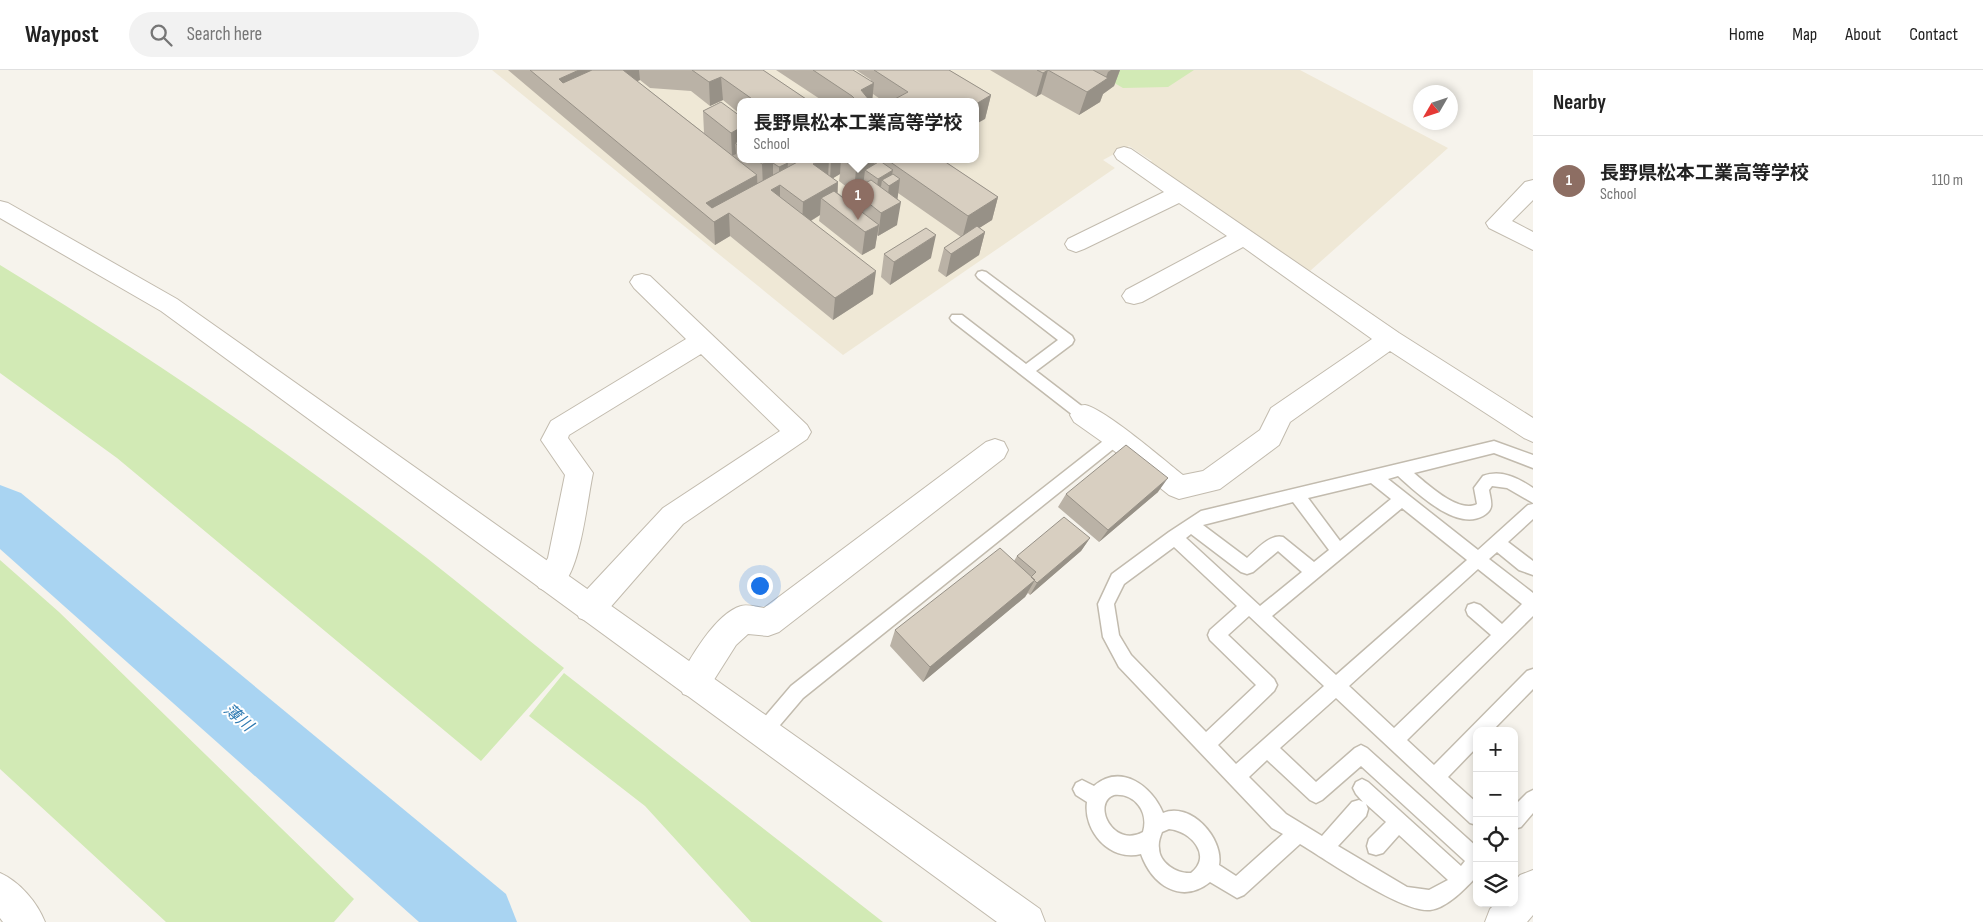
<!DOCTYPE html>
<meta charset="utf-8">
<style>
body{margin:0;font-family:"Sofia Sans Condensed","Noto Sans JP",sans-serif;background:#f2f2f2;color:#222}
.controls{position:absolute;right:15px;bottom:15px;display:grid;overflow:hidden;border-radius:10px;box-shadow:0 2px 8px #0003}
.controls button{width:45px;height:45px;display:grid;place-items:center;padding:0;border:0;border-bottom:1px solid #e0e0e0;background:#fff;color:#222;font:25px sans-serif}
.compass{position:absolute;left:1413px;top:15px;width:45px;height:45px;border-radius:50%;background:#fff;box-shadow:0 2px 8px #0003;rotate:231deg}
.you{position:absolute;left:759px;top:515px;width:18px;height:18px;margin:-12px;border:4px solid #fff;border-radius:50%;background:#1a73e8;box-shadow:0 0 0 8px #1a73e833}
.badge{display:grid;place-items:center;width:32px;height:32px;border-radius:50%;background:#0b8043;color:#fff;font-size:16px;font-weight:700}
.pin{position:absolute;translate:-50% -41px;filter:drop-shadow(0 1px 2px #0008)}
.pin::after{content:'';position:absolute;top:26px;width:18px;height:15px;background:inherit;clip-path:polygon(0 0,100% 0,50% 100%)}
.popup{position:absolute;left:737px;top:28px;width:242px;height:65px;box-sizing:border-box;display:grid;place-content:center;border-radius:10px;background:#fff;filter:drop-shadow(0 1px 4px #0005);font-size:16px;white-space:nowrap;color:#767676}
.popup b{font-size:19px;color:#222}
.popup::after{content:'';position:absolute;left:50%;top:100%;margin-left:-10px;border:10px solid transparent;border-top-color:#fff}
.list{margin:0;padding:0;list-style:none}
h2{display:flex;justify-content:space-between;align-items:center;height:65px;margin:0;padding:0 20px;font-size:21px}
h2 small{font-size:16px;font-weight:400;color:#767676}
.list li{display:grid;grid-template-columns:32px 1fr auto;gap:15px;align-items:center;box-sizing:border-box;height:90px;padding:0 20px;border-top:1px solid #e0e0e0}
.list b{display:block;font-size:19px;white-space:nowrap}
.list p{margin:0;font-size:16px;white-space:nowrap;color:#767676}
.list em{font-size:16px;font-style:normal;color:#767676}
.icon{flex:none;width:28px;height:28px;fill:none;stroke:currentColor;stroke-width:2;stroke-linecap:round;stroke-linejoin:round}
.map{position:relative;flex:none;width:1533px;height:852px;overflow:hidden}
header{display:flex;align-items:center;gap:30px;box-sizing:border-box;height:70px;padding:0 25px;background:#fff;border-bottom:1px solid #e0e0e0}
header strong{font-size:24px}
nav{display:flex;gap:28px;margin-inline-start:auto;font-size:18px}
.search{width:350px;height:45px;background:#f2f2f2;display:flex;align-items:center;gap:12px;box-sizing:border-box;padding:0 18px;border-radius:28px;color:#767676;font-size:19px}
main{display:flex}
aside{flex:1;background:#fff}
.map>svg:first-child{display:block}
.education{fill:#efe8d6;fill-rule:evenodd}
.green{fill:#d2eab5}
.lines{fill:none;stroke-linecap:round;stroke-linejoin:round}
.river{fill:#a9d4f2;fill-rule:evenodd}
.service-casing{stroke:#c2bbae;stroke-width:3}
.minor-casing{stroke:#c2bbae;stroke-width:2}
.tertiary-casing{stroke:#c2bbae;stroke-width:2}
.service{fill:#fff;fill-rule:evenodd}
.minor{fill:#fff;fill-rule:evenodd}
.tertiary{fill:#fff;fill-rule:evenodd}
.wall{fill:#bab2a6;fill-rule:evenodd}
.shaded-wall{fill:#979187}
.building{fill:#d8cfc1;stroke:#979187}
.labels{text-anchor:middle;stroke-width:4;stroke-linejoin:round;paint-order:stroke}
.water-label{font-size:16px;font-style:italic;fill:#2e7ab2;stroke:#fff}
</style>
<header>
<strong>Waypost</strong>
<div class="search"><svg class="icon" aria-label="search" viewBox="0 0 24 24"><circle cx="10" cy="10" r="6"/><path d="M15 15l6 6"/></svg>Search here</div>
<nav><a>Home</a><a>Map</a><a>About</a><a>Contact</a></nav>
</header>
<main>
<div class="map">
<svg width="1533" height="852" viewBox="0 0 1533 852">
<rect width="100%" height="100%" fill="#f6f3ec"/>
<path class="education" d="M492 0H1300L1448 78 1310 201 1148 93 1152 91 1129 76 1103 90 1115 98 843 285ZM740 31H976V89H740Z"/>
<path class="green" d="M1092 0H1194L1168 17 1123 18Z
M0 195C137 278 270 369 398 466 454 508 508 554 564 598L481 691 117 388 0 303Z
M0 490 59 542 354 829 334 852H166L0 699Z
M564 603 883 852H751L645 736 529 646Z"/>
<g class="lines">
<path class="river" d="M0 415 21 423 506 824 517 852H419L0 479Z"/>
<g class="service-casing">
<path id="service" d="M982 201 986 202 1072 266 1074 270 1072 274 1036 301 1088 341 1090 345 1088 349 1083 351 1078 349 952 251 950 248 952 245H962L1026 294 1058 270 978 208 976 205 978 202Z
M1117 362 1122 364 1124 368 1122 372 803 628 769 668 763 671 757 668 754 662 757 656 791 616 1112 364Z
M1494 371 1533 385V398L1494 383 1414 403C1427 414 1459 444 1477 434L1474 418 1483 406C1501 399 1518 408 1533 418V433L1507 418 1492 416 1489 420C1491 432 1495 439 1483 446 1456 461 1417 423 1398 406L1388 409 1478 480 1528 435 1533 434V449L1508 472 1533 491V505L1519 500 1497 482 1489 489 1533 523V546L1407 670 1434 695 1527 601 1533 599V619L1492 661H1477V677L1448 707 1477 733V755L1470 753 1336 628 1280 678 1316 712 1355 678 1361 675 1367 678 1477 777V806C1466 818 1447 838 1430 840 1402 843 1327 790 1300 774L1244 825 1237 828 1210 812C1181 835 1152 815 1141 784 1110 792 1083 761 1087 732L1076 725 1073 719 1076 713 1082 710 1094 716C1121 693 1152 716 1163 743 1190 731 1224 768 1219 795L1236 806 1283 764 1272 758 1119 597 1103 567 1098 534 1112 504 1169 462 1201 441ZM1371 413 1391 429 1340 471 1308 428ZM1293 432 1329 480 1314 492 1283 467C1271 463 1256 480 1247 488L1203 455ZM1402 438 1467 490 1336 605 1272 546ZM1191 464 1241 502 1247 504 1253 502 1278 481 1302 502 1260 536 1186 468ZM1174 477 1237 536 1210 560 1208 565 1210 570 1256 615 1206 662 1131 585 1119 565 1114 534 1124 514ZM1478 499 1522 534 1502 554 1480 535 1474 533 1468 535 1466 540 1468 545 1491 565 1394 658 1349 616ZM1249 546 1324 616 1236 694 1218 675 1274 621 1277 615 1274 609 1228 565ZM1267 690 1310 730 1316 733 1322 730 1361 696 1465 791 1461 796 1368 712 1362 709 1356 712 1353 718 1356 724 1363 732 1359 730 1352 732 1322 766 1286 744 1249 707ZM1114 725C1135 723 1149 742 1143 762 1113 779 1091 733 1114 725ZM1366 734 1386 752 1369 769 1367 776 1369 783 1376 785 1383 783 1399 765 1448 810 1446 811 1429 820 1407 817 1338 776 1366 746 1368 739ZM1169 759C1191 761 1213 786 1191 803 1177 804 1159 793 1159 778 1158 773 1160 767 1162 762Z
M1533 720V743L1521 757 1514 759V736L1527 723Z"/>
</g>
<g class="minor-casing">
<path id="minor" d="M1124 77 1131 79 1399 263 1533 348V372L1524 368 1390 281 1290 352 1279 375 1220 419 1179 429 1169 425 1108 376 1074 352 1070 345 1074 338C1078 336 1081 335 1085 335 1105 339 1164 390 1183 405L1203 401 1260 360 1271 338 1372 269 1243 177 1142 232 1134 234 1126 232 1122 226 1126 220 1227 166 1179 133 1084 179 1076 182 1068 179 1065 174 1068 169 1164 122 1117 89 1114 84 1117 79Z
M1533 110V130L1512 151 1533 162V180L1489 158 1486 153 1525 112Z
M642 204 650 206 807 355 811 362 807 369 683 454 601 548 590 552 579 548 575 538 579 528 663 438 780 361 701 284 569 365 568 368 593 403C587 430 581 500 560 518 557 520 552 521 549 522L539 518 534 509 548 488 565 405 541 370 551 351 686 269 634 218 630 212 634 206Z
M995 369 1004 372 1008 380 1004 388 779 562 768 566 748 564 736 575 705 624 694 628 683 624 678 613C688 590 716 543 741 536 747 534 756 537 764 538L986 372Z
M1533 800V845L1527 852H1485L1490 839 1496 833H1514V812L1520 805Z
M0 803C20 812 37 832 45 852H3L0 848Z"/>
</g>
<g class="tertiary-casing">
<path id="tertiary" d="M0 131 8 133 177 229 1040 839 1045 852H997L161 241 0 148Z"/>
</g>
<use href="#service" class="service"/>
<use href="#minor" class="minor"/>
<use href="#tertiary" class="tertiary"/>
</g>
<path class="wall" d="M508 0H763L809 31H740V44L723 30 710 36 691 21 650 18 640 10 637 11 704 63 703 41 740 46V89H941L998 127 992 150 979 158 985 162 979 185 946 207 938 201 944 178 961 167 898 123 897 129V155L878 166 877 165 875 178 862 185 819 151 820 145 811 151 873 224 833 250 730 166 715 175ZM840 104 839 111 852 121 851 133 838 123V112L833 108Z
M776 0H853L871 12V10L856 0H949L991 25 985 49 976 31H883L873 24 872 31H823Z
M990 0H1120L1114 16 1103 24 1100 32 1079 45 1041 24 1036 27Z
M884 184 931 188 890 215 881 207Z
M1158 422 1099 472 1058 437 1066 424Z
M1090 468 1081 481 1030 525 1028 523 1025 527 923 612 890 576 895 560 1014 491 1017 486Z"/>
<path class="shaded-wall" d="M579 0H609L568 31 559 9Z
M618 0H639L640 10 621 19Z
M1048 0 1041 24 1036 27 1043 3Z
M1111 0H1120L1114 16 1103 24 1100 32 1079 45 1087 22 1105 10 1108 2Z
M721 7 723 30 710 36 709 12Z
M874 13 872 31H860L861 20Z
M991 25 985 49 976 54V34Z
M740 58V77L735 73 736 84 732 86 731 63Z
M774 89H788L787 116 780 115V138L771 120 779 116V97L773 93V112L763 118 762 94Z
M795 89H808L795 99Z
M822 89H829L828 108 813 94Z
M831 89H841L840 104 830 110Z
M875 89 873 105 865 100 863 117 854 122 856 99Z
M893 100 890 115 900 109 897 133 888 124 889 116 882 110 879 130 875 132 878 109Z
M757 105 758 128 729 143 730 166 715 175 714 152 706 133Z
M838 112 836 135 821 128 820 145 802 156 803 132Z
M998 127 992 150 962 169 968 146Z
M901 132 897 155 878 166 881 143Z
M879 155 875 178 862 185 865 162Z
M985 162 979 185 946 207 951 184Z
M936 165 931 188 890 215 894 192Z
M876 201 873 224 833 250 835 228Z
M1168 408 1158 422 1099 472 1108 460Z
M1090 468 1081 481 1030 525 1037 513Z
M1035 510 1025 527 923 612 930 597Z"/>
<path class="building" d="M530 0H579L559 9 563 13 592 0H623L757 105 706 133 712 138 803 89H822L813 94 838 112 803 132 780 115 771 120 876 201 835 228 729 143 714 152Z
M692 0H763L809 31H755L721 7 709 12Z
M813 0H853L874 13 861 20 870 31H857L852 26Z
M874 0H949L991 25 976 34V31H896L893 30 908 22Z
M1037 0H1093L1108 8 1087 22 1048 0 1043 3Z
M721 32 740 46V58L731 63 703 41Z
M740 70V77L735 73Z
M755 89H774L762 94Z
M782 89 788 93 779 97 773 93Z
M842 89H875L856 99Z
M886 89H941L998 127 968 146Z
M880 91 893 100 878 109 865 100Z
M893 104 900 109 889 116 882 110Z
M871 110 901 132 881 143 852 120Z
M834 121 879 155 865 162 821 128Z
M977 156 985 162 951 184 944 178Z
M926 158 936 165 894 192 884 184Z
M1126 375 1168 408 1108 460 1066 424Z
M1064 447 1090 468 1037 513 1031 507 1036 502 1017 486Z
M1000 478 1035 510 930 597 895 560Z"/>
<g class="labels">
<g class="water-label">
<text transform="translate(239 647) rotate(41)" y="6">薄川</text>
</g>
</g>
</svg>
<div class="controls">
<button>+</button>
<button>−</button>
<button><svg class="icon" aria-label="locate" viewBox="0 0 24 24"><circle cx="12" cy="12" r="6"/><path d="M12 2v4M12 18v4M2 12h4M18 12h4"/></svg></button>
<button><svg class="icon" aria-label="layers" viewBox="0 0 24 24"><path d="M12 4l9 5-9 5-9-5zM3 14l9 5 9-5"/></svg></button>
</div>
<svg class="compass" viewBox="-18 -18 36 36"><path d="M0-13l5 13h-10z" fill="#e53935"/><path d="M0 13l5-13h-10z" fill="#767676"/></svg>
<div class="you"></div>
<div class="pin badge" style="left:858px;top:150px;background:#8d6e63">1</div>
<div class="popup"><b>長野県松本工業高等学校</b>School</div>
</div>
<aside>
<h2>Nearby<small></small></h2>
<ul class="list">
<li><span class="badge" style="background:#8d6e63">1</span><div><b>長野県松本工業高等学校</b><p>School</p></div><em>110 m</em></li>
</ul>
</aside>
</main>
